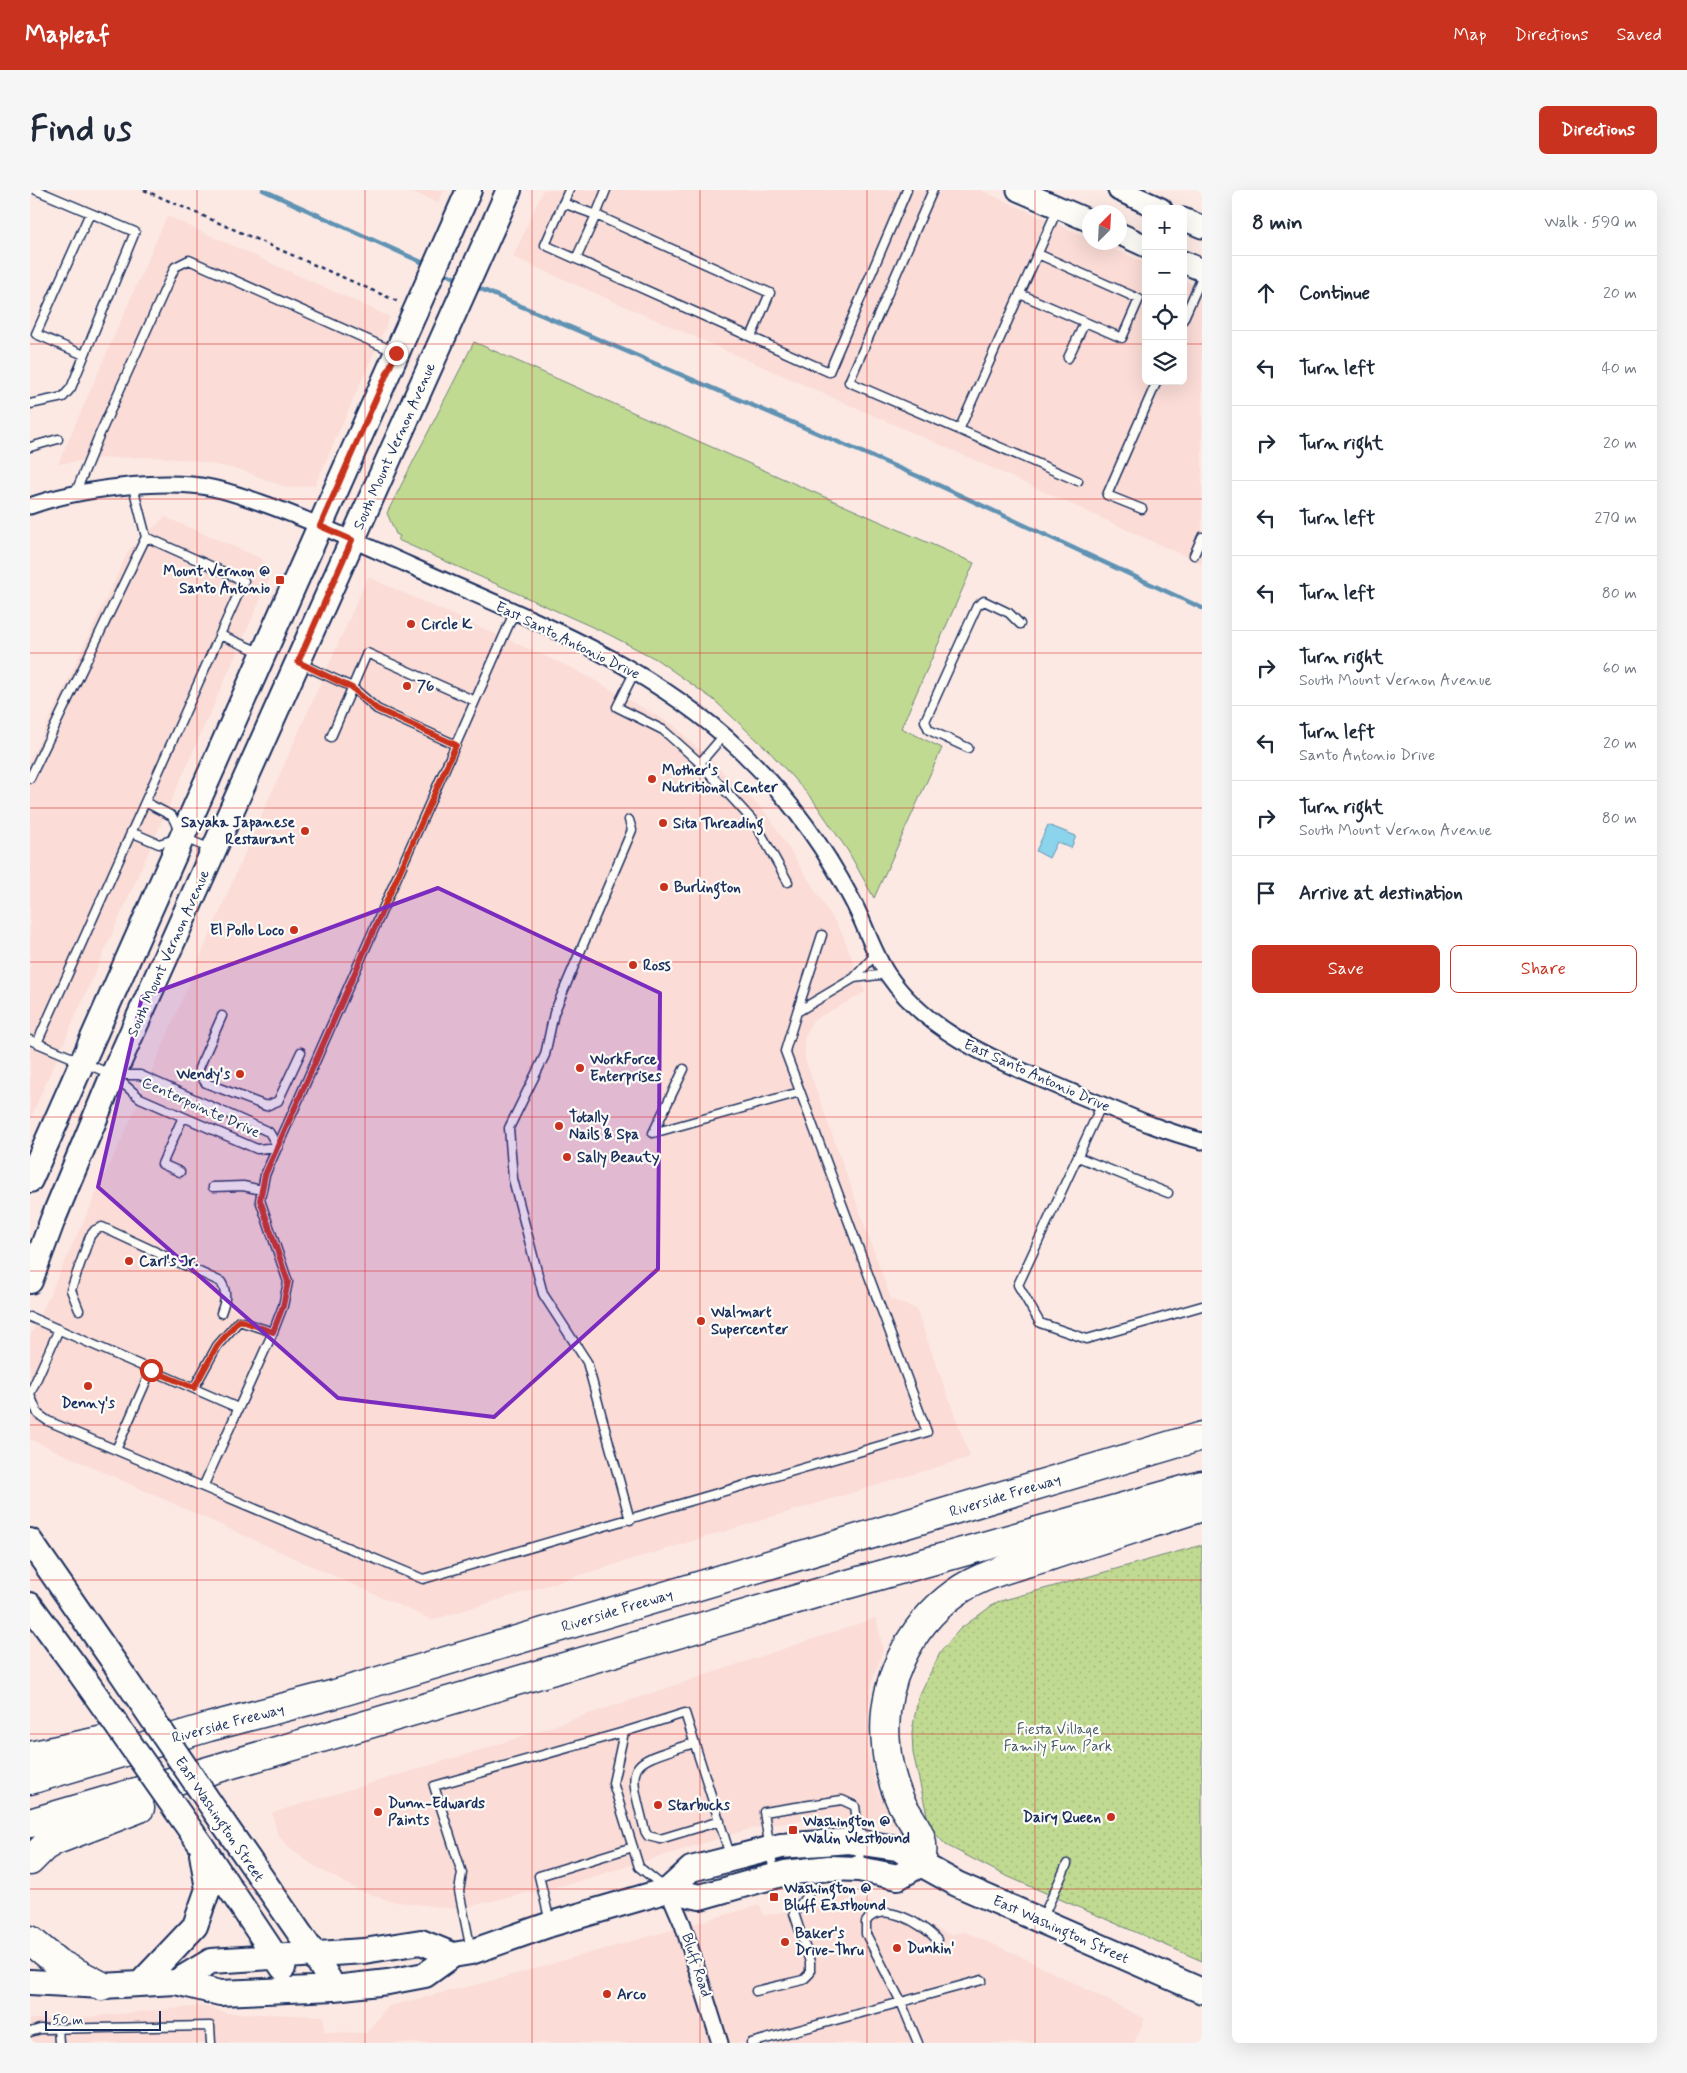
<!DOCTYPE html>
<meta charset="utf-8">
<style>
body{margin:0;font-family:Mynerve,sans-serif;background:#f6f6f7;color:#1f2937}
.controls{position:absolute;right:15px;top:15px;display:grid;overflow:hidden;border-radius:8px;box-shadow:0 5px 20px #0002}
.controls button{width:45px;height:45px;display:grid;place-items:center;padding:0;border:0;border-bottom:1px solid #e0e1e3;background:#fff;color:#1f2937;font:25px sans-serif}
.compass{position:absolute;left:1052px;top:15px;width:45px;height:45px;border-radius:50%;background:#fff;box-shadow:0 5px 20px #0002;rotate:24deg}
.scale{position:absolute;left:15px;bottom:12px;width:116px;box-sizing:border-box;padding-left:5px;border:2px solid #1b2f5e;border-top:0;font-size:14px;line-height:18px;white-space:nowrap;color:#1b2f5e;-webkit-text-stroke:4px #fdfcf7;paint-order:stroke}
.stop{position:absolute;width:15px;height:15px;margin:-11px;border:4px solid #c8321e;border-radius:50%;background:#fff}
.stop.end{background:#c8321e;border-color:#fff;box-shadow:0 1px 5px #0008}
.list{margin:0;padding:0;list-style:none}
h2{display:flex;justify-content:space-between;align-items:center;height:65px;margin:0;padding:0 20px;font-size:21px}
h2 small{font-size:16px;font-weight:400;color:#747a83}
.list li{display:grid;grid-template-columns:32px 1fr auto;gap:15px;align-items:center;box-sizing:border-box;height:75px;padding:0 20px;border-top:1px solid #e0e1e3}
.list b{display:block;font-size:19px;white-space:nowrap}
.list p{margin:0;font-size:16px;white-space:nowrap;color:#747a83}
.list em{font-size:16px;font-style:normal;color:#747a83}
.actions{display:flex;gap:10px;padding:15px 20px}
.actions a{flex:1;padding:11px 0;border:1px solid #c8321e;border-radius:8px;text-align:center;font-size:18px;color:#c8321e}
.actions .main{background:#c8321e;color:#fff}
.icon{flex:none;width:28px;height:28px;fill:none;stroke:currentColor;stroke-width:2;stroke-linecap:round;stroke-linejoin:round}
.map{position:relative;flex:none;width:1172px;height:1853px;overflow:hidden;border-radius:8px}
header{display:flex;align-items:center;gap:30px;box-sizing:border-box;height:70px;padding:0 25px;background:#c8321e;color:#fff}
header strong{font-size:24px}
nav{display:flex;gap:28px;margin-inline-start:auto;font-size:18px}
.intro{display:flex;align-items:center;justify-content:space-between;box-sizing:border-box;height:120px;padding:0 30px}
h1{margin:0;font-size:35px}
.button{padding:12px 22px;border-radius:8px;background:#c8321e;color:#fff;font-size:18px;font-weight:700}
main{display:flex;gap:30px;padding:0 30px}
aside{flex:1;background:#fff;border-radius:8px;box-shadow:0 5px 20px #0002}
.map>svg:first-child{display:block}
.built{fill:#fbdcd6}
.grass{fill:#c1da91;stroke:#6e8478}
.park{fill:url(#park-dots);stroke:#6e8478}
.water{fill:#8bd4ec;stroke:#5e92b3}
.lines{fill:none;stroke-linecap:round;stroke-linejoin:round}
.stream{stroke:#5e92b3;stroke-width:4.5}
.lane-casing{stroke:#1b2f5e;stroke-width:11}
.street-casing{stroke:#1b2f5e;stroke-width:19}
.secondary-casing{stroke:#1b2f5e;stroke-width:25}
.primary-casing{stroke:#1b2f5e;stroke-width:28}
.highway-casing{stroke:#1b2f5e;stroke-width:31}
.path{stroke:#1b2f5e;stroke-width:2.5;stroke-dasharray:4 4;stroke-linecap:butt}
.lane{stroke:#fdfcf7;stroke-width:8}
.street{stroke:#fdfcf7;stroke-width:15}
.secondary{stroke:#fdfcf7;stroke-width:21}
.primary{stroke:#fdfcf7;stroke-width:24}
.highway{stroke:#fdfcf7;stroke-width:28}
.primary-bridge-casing{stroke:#1b2f5e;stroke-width:28;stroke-linecap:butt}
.primary-bridge{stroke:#fdfcf7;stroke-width:24}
.route{stroke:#c8321e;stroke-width:6}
.marked{fill:#7b2cbf;fill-opacity:0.2;stroke:#7b2cbf;stroke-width:4;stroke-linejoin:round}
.grid{fill:none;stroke:#d62828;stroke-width:1;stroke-opacity:0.55}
.poi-dot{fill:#c8321e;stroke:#fdfcf7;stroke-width:2}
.labels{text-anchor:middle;stroke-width:4.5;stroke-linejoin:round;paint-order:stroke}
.street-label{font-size:15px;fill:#1b2f5e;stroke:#fdfcf7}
.poi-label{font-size:15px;font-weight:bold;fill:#1b2f5e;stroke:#fdfcf7;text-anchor:start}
.park-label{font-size:15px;fill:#445a6b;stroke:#fdfcf7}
</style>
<header>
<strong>Mapleaf</strong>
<nav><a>Map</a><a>Directions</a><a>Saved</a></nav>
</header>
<div class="intro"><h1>Find us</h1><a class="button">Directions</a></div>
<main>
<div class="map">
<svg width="1172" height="1853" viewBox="0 0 1172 1853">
<defs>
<pattern id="park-dots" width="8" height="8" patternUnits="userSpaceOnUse" patternTransform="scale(1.25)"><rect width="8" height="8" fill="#c1da91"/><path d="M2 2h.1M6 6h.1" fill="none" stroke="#a5bb7f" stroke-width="1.8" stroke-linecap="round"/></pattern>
</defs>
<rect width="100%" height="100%" fill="#fce9e4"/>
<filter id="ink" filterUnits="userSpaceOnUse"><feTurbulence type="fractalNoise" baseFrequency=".02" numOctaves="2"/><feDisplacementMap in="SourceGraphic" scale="10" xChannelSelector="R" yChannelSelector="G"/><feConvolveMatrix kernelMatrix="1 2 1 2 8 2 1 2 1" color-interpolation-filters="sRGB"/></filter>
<g filter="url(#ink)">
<path class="built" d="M379 0H414L408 13Z
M513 0H950L1059 48 1060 52 1069 53 1116 73V191H1153V90L1172 98V374L931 264 483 67Z
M137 26 360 127 285 295 258 298 211 280 161 270 124 267 74 268 28 274Z
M135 327 232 369 239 390 0 929V571L99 360Z
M338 387 546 480 643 535 737 624 812 743 835 802 782 831 774 849 775 869 861 1109 886 1119 940 1267 402 1430 0 1249V1147L107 916 216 660Z
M846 1428 853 1460 843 1488 836 1529 837 1560 848 1603 868 1630 865 1635 842 1631 784 1629 744 1634 717 1640 546 1692 427 1719 361 1711 328 1700 283 1675 259 1658 248 1645 242 1623 454 1559Z
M818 1706 859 1717 920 1745 935 1742 988 1765 1115 1829 1104 1853H0V1829H38L172 1816 197 1823 294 1826V1842L336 1843 358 1816 461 1791 730 1715 734 1726Z"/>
<path class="grass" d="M444 152 944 373 871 538 912 558 844 708 818 661 783 610 738 560 684 510 626 469 578 444 368 350 370 346 366 344 357 323Z"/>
<path class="park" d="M1172 1355V1771L972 1684 916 1655 900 1638 883 1563 882 1542 888 1508 911 1461 930 1439 967 1412Z"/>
<path class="water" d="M1018 635 1046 646 1041 658 1027 652 1019 668 1006 661Z"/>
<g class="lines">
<path class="stream" d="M233 0 398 75
M410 81 430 90
M444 96 906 294 1172 418"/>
<g class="lane-casing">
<path id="lane" d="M539 0 515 55 799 182 877 0
M576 0 566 25 740 103 721 147
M903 0 819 192 1048 291
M533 13 566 25 546 69
M990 104 1092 148 1109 109 1008 64
M1153 130 1172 87
M54 165 6 144 60 23
M1038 168 1055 132
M0 214 33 207 41 198 105 42 6 0
M929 240 1028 18
M0 257 28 249
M103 297 116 347
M45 304 68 248 145 77 159 70 363 161
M1112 319 1077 305 1127 191
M1164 365 1172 347
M484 423 235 985 230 1010 258 1092 253 1116 243 1142 173 1297 393 1389 897 1242 755 861 767 822 824 788 846 764
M190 445 232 463
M269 473 322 497 347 519 426 555
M605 481 587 517 633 540 670 573 694 545
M301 547 337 463 445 511
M938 558 899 540 895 531 947 416 954 411 979 423 990 434
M670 573 725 633 758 692
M0 588 116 347 214 391 7 853
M115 612 142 626 152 647 181 659
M599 630 602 640 524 823 515 865 479 938 483 989 513 1104 557 1172 600 1330
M101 642 129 654 145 649
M824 788 857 784
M767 822 792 745
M192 826 169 878V884L176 893 236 916 248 911 271 862
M0 850 83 885 110 908 227 959 248 957
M654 879 623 943 770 902
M88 885H110L239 942 248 957
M1072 914 988 1095 1010 1133 1057 1149 1172 1116
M1048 967 1138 1003
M150 982 132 974 153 927
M183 997 213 996 232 1000
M49 1120 41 1100 60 1046 65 1040 72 1037 191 1092C198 1103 195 1112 191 1123
M0 1127 208 1218
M164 1198 187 1156 209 1131 243 1142
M0 1204 29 1139
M0 1205 8 1224 18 1231 173 1297
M86 1260 121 1180
M664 1553C595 1575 597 1570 615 1641L618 1646 630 1649 690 1631
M744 1684 734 1622 812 1610 825 1616 830 1653 829 1678
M634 1697 609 1677 583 1593 594 1542 655 1523 700 1665
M1012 1729 1037 1674
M520 1732 509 1686 603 1657
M441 1760 429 1701 432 1683 404 1596 594 1542
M726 1801 773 1790 780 1783V1772L764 1723 783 1697
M28 1838 29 1853
M0 1842 10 1839 180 1836 181 1853
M721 1853 952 1790
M888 1853 871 1812 836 1744V1732C850 1709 894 1734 907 1750"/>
</g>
<g class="street-casing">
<path id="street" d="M0 316C47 299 133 288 182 298 203 302 223 310 243 317 289 334 334 355 379 375 495 427 618 472 711 561 755 603 793 655 821 708 835 733 842 761 858 785 902 849 978 874 1046 904 1088 921 1128 940 1172 951
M638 1700 653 1735 690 1853"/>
</g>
<g class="secondary-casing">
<path id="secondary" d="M988 0 1060 31
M1089 0 1131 19
M1153 29 1172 37
M1090 44 1116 56
M1153 72 1172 80"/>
</g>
<g class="primary-casing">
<path id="primary" d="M0 990 439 0
M0 1091 23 1029 83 885 479 0
M0 1351 86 1475
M0 1415 53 1487
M185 1621 284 1764 304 1798
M171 1655 253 1778
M638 1700 670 1707 755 1683 799 1678 829 1679 868 1687 891 1674
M0 1792 72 1796 146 1792 190 1803 304 1798 358 1792 395 1785 423 1765 441 1762 521 1734 638 1700 661 1679 751 1656 819 1651 868 1658 891 1674 927 1694 1172 1801
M146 1792 181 1771 334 1761 391 1752 423 1765
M111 1793 165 1736 178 1699 172 1664"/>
</g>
<g class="highway-casing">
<path id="highway" d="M0 1566 74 1550
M0 1590 179 1537 305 1504 1172 1246
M0 1633 815 1395 1172 1295
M0 1671 14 1657 24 1651 110 1618
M891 1674C896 1645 887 1640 873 1616 864 1599 857 1574 856 1554 850 1496 878 1437 925 1403 951 1384 987 1376 1017 1367 1068 1350 1120 1334 1172 1317
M0 1750 28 1773 72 1796"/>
</g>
<path class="path" d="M114 0 369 112"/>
<use href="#lane" class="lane"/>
<use href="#street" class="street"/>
<use href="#secondary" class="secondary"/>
<use href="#primary" class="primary"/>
<use href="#highway" class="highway"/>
<g class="primary-bridge-casing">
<path id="primary-bridge" d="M86 1475 185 1621
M53 1487 171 1655"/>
</g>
<use href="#primary-bridge" class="primary-bridge"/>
</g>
</g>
<g class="lines" filter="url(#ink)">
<path class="route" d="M121 1180 164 1198 187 1156 209 1130 243 1142 253 1116 258 1092 230 1010 235 985 426 555 347 519 322 498 268 472 322 350 290 336 366 163"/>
</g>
<path class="marked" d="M408 698 630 803 628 1079 464 1227 308 1208 68 997 112 807Z"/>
<path class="grid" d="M167 0V1853M335 0V1853M502 0V1853M670 0V1853M837 0V1853M1005 0V1853M0 154H1116M1153 154H1172M0 309H1172M0 463H1172M0 618H1172M0 772H1172M0 927H1172M0 1081H1172M0 1235H1172M0 1390H1172M0 1544H1172M0 1699H1172"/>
<g class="poi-dot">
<rect x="245" y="385" width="10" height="10" rx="2.5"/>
<circle cx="381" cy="434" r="5"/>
<circle cx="377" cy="496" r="5"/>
<circle cx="622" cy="589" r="5"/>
<circle cx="633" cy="633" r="5"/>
<circle cx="275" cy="641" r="5"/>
<circle cx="634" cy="697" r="5"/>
<circle cx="264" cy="740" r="5"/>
<circle cx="603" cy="775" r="5"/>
<circle cx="550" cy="878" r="5"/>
<circle cx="210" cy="884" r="5"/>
<circle cx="529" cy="936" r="5"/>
<circle cx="537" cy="967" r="5"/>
<circle cx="99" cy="1071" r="5"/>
<circle cx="671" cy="1131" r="5"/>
<circle cx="58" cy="1196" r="5"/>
<circle cx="628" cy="1615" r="5"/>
<circle cx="348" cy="1622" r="5"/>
<circle cx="1081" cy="1627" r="5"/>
<rect x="758" y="1635" width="10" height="10" rx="2.5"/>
<rect x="739" y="1702" width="10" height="10" rx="2.5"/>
<circle cx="755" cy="1752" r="5"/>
<circle cx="867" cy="1758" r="5"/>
<circle cx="577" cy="1804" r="5"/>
</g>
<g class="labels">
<g class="street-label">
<text transform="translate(364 256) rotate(-66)" y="5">South Mount Vernon Avenue</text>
<text transform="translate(538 450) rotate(26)" y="5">East Santo Antonio Drive</text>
<text transform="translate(138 763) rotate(-66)" y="5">South Mount Vernon Avenue</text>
<text transform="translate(1007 885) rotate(24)" y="5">East Santo Antonio Drive</text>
<text transform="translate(171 917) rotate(24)" y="5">Centerpointe Drive</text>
<text transform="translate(975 1305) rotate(-17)" y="5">Riverside Freeway</text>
<text transform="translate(587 1420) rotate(-17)" y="5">Riverside Freeway</text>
<text transform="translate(198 1533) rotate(-15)" y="5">Riverside Freeway</text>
<text transform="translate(190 1629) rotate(56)" y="5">East Washington Street</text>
<text transform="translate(1031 1739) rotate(24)" y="5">East Washington Street</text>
<text transform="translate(667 1775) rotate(72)" y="5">Bluff Road</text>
</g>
<g class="poi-label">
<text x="240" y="386" text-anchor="end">Mount Vernon @<tspan x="240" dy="17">Santo Antonio</tspan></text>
<text x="391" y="439">Circle K</text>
<text x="387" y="501">76</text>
<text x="632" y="585">Mother's<tspan x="632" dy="17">Nutritional Center</tspan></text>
<text x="265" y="637" text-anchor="end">Sayaka Japanese<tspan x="265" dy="17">Restaurant</tspan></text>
<text x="643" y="638">Sita Threading</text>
<text x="644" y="702">Burlington</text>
<text x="254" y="745" text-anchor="end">El Pollo Loco</text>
<text x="613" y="780">Ross</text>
<text x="560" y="874">WorkForce<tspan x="560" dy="17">Enterprises</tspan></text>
<text x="200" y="889" text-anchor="end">Wendy's</text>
<text x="539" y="932">Totally<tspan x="539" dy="17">Nails &amp; Spa</tspan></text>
<text x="547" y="972">Sally Beauty</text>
<text x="109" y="1076">Carl's Jr.</text>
<text x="681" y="1127">Walmart<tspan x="681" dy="17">Supercenter</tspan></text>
<text x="58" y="1218" text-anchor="middle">Denny's</text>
<text x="358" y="1618">Dunn-Edwards<tspan x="358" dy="17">Paints</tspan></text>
<text x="638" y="1620">Starbucks</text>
<text x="1071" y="1632" text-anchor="end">Dairy Queen</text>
<text x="773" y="1636">Washington @<tspan x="773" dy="17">Walin Westbound</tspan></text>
<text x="754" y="1703">Washington @<tspan x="754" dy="17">Bluff Eastbound</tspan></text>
<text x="765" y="1748">Baker's<tspan x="765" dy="17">Drive-Thru</tspan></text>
<text x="877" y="1763">Dunkin'</text>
<text x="587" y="1809">Arco</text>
</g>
<g class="park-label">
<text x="1028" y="1544">Fiesta Village<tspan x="1028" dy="17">Family Fun Park</tspan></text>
</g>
</g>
</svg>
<div class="controls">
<button>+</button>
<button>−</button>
<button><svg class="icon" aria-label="locate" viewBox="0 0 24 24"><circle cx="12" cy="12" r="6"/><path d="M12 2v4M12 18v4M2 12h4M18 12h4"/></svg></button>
<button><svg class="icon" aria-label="layers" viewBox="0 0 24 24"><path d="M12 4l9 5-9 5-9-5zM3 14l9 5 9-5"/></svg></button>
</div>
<svg class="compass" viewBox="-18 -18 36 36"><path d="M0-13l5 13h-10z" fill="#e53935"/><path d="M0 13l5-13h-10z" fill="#747a83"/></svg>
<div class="scale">50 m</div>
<div class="stop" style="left:121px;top:1180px"></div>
<div class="stop end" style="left:366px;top:163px"></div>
</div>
<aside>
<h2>8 min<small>Walk · 590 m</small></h2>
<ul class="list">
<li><svg class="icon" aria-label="ahead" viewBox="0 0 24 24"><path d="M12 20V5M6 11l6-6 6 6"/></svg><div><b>Continue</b></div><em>20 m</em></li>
<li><svg class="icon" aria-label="left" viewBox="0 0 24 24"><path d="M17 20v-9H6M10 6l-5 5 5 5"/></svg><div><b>Turn left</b></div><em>40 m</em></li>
<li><svg class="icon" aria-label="right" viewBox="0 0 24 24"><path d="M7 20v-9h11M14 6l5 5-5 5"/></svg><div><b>Turn right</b></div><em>20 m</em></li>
<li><svg class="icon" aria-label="left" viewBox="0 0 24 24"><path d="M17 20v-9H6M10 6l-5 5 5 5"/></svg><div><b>Turn left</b></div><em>270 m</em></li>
<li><svg class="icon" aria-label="left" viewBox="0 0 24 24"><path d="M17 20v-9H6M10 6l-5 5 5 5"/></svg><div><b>Turn left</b></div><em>80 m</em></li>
<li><svg class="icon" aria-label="right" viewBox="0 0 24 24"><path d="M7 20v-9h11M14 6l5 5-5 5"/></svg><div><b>Turn right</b><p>South Mount Vernon Avenue</p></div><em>60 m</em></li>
<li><svg class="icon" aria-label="left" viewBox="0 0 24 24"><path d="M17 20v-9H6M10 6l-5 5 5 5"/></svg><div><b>Turn left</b><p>Santo Antonio Drive</p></div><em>20 m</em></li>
<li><svg class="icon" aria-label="right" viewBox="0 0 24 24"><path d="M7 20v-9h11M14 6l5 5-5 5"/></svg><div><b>Turn right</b><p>South Mount Vernon Avenue</p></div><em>80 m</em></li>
<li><svg class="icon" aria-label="arrive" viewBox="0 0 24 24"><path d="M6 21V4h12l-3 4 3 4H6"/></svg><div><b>Arrive at destination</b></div></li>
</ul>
<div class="actions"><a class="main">Save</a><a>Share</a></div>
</aside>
</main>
